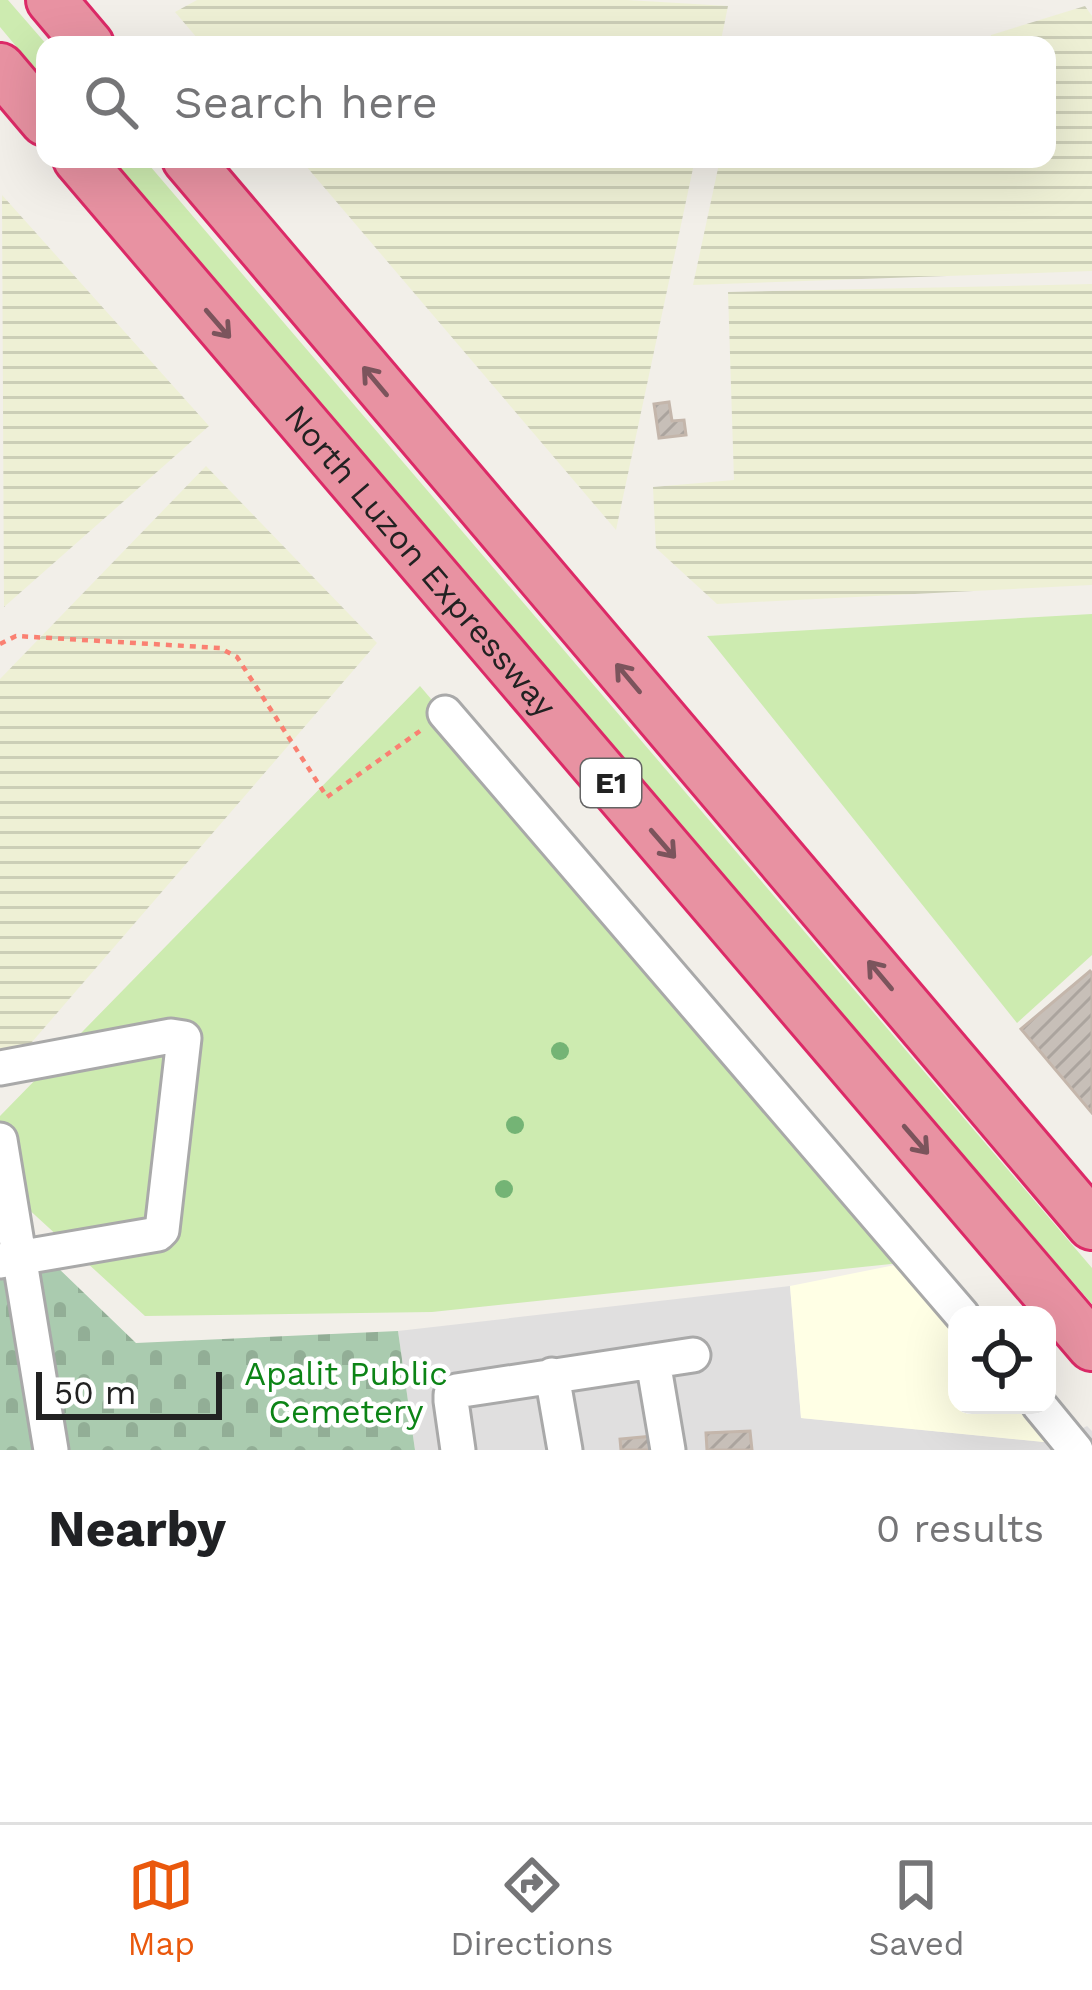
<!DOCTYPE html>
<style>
body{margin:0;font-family:"Work Sans",sans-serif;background:#f6f6f6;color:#202124}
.controls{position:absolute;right:36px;bottom:36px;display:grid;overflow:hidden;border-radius:24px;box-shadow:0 12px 48px #0002}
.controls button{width:108px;height:108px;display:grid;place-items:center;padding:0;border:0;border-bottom:3px solid #e0e0e0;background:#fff;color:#202124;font:60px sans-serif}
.scale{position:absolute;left:36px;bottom:30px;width:186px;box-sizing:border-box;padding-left:12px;border:6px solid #222;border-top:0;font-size:33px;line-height:42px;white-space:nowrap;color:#222;-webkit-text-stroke:9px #fff;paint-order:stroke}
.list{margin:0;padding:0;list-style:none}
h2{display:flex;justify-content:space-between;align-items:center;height:156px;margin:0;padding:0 48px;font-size:51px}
h2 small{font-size:39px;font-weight:400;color:#757577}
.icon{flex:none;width:66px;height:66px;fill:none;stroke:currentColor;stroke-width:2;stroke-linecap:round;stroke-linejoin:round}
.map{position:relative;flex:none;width:1092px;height:1450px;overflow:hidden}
.search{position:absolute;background:#fff;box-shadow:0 12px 48px #0002;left:36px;right:36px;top:36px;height:132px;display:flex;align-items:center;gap:30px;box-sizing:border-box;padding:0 42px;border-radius:24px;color:#757577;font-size:45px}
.sheet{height:372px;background:#fff}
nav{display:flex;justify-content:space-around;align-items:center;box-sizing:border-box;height:168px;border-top:3px solid #e0e0e0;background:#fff;font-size:33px;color:#757577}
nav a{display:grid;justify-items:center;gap:6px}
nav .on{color:#ea580c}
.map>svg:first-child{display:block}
.residential{fill:#e0dfdf}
.education{fill:#ffffe5}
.farmland{fill:url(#farmland-rules)}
.grass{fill:#cdebb0}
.cemetery{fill:url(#cemetery-stones)}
.building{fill:url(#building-hatch);stroke:#c4b6ab;stroke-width:3}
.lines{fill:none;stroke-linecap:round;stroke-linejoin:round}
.minor-casing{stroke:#a9a9a9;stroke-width:39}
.highway-casing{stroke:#dc2a67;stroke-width:54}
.path{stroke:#fa8072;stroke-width:4.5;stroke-dasharray:6 6;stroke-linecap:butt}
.minor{stroke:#fff;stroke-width:33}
.highway{stroke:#e892a2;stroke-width:48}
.tree{fill:#74b475}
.oneway{stroke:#7b545c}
.labels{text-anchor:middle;stroke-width:9;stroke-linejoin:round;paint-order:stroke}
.shield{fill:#fff;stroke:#646464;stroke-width:3}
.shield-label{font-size:30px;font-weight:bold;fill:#222}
.street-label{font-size:33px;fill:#222;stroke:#fff}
.park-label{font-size:33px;fill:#0c8416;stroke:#fff}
</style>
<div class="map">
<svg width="1092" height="1450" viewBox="0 0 1092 1450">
<defs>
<pattern id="farmland-rules" width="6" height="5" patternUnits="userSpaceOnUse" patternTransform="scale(3)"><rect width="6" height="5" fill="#eef0d5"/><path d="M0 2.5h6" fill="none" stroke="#ccceb7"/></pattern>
<pattern id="cemetery-stones" width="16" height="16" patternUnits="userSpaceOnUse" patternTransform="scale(3)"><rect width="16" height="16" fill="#aacbaf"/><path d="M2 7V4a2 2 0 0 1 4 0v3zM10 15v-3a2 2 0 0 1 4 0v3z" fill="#92ae96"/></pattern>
<pattern id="building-hatch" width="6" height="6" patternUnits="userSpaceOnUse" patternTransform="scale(3)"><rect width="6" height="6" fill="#c7bfb8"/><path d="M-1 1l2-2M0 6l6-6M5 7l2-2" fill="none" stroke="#aba49e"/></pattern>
</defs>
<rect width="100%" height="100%" fill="#f2efe9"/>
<path class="residential" d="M790 1286 801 1418 1054 1443 1087 1426 1092 1431V1450H415L398 1331Z"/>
<path class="education" d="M910 1262 957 1321V1405H1024L1054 1443 801 1418 790 1286Z"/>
<path class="farmland" d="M197 0H627L728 6 720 45H203L175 12Z
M1085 6 1092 16V271L693 285 720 159H1047V45H991V35Z
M300 159H695L616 530Z
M2 195 209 426 4 607Z
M1092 284V585L717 604 656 548 653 487 734 480 728 292Z
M206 466 377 643 0 1079V679Z"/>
<path class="grass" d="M0 0H8L47 45 45 81 0 27Z
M111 159H144L1092 1268V1304L796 963Z
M1092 614V955L1017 1023 707 636Z
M420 686 910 1262 432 1312 145 1316 0 1183V1116Z"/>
<path class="cemetery" d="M0 1212 136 1343 398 1331 415 1450H0Z"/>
<path class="building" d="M669 402 672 421 684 420 686 435 659 438 654 404Z
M1090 971 1092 973V1113L1021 1029Z
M750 1431 752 1450H707L706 1433Z
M654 1436 655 1450H621L620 1439Z"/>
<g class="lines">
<g class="minor-casing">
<path id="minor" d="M445 713 962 1315
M0 1068 171 1036 184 1038 162 1230 158 1234 0 1261
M0 1140 51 1450
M653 1361 668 1450
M552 1375 565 1450
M1039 1405 1076 1450
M458 1450 451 1401V1395L456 1391 693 1355"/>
</g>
<g class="highway-casing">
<g id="highway">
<path d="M51 0 89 45"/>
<path d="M0 68 45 121"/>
<path id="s1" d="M78 159 1092 1346"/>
<path d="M187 159 1092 1225"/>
</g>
</g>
<path class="path" d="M0 644 16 636 220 648 237 657 327 797 420 731"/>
<use href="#minor" class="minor"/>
<use href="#highway" class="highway"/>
</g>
<g class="tree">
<circle cx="560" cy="1051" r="9"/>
<circle cx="515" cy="1125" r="9"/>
<circle cx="504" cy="1189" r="9"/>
</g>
<defs><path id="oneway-shaft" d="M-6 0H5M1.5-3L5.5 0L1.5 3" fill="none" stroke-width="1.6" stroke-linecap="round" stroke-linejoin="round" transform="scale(3)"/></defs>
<g class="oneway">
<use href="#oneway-shaft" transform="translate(218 324) rotate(49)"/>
<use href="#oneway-shaft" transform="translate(375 381) rotate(-130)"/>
<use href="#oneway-shaft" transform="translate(628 678) rotate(-130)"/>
<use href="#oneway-shaft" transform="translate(663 844) rotate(49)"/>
<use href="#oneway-shaft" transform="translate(880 975) rotate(-130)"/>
<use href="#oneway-shaft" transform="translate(916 1140) rotate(49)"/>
</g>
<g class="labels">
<rect class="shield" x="581" y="759" width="60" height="48" rx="9"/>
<g class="shield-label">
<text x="611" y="793">E1</text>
</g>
<g class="street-label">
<text dy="12" stroke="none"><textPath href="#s1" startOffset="528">North Luzon Expressway</textPath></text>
</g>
<g class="park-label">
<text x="346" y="1385">Apalit Public<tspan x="346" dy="38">Cemetery</tspan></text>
</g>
</g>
</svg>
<div class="controls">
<button><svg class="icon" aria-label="locate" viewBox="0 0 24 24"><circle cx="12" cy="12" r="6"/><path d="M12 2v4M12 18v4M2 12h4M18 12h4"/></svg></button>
</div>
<div class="scale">50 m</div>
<div class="search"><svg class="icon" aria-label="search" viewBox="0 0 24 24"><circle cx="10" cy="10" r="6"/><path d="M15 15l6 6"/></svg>Search here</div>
</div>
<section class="sheet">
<h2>Nearby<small>0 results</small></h2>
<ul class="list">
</ul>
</section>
<nav>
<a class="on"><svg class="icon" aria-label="map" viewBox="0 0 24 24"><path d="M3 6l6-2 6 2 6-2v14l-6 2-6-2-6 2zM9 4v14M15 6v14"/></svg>Map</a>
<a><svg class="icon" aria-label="directions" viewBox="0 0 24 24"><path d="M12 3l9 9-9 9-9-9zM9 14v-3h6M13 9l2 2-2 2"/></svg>Directions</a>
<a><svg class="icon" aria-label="saved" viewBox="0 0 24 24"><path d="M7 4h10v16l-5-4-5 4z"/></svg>Saved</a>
</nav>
